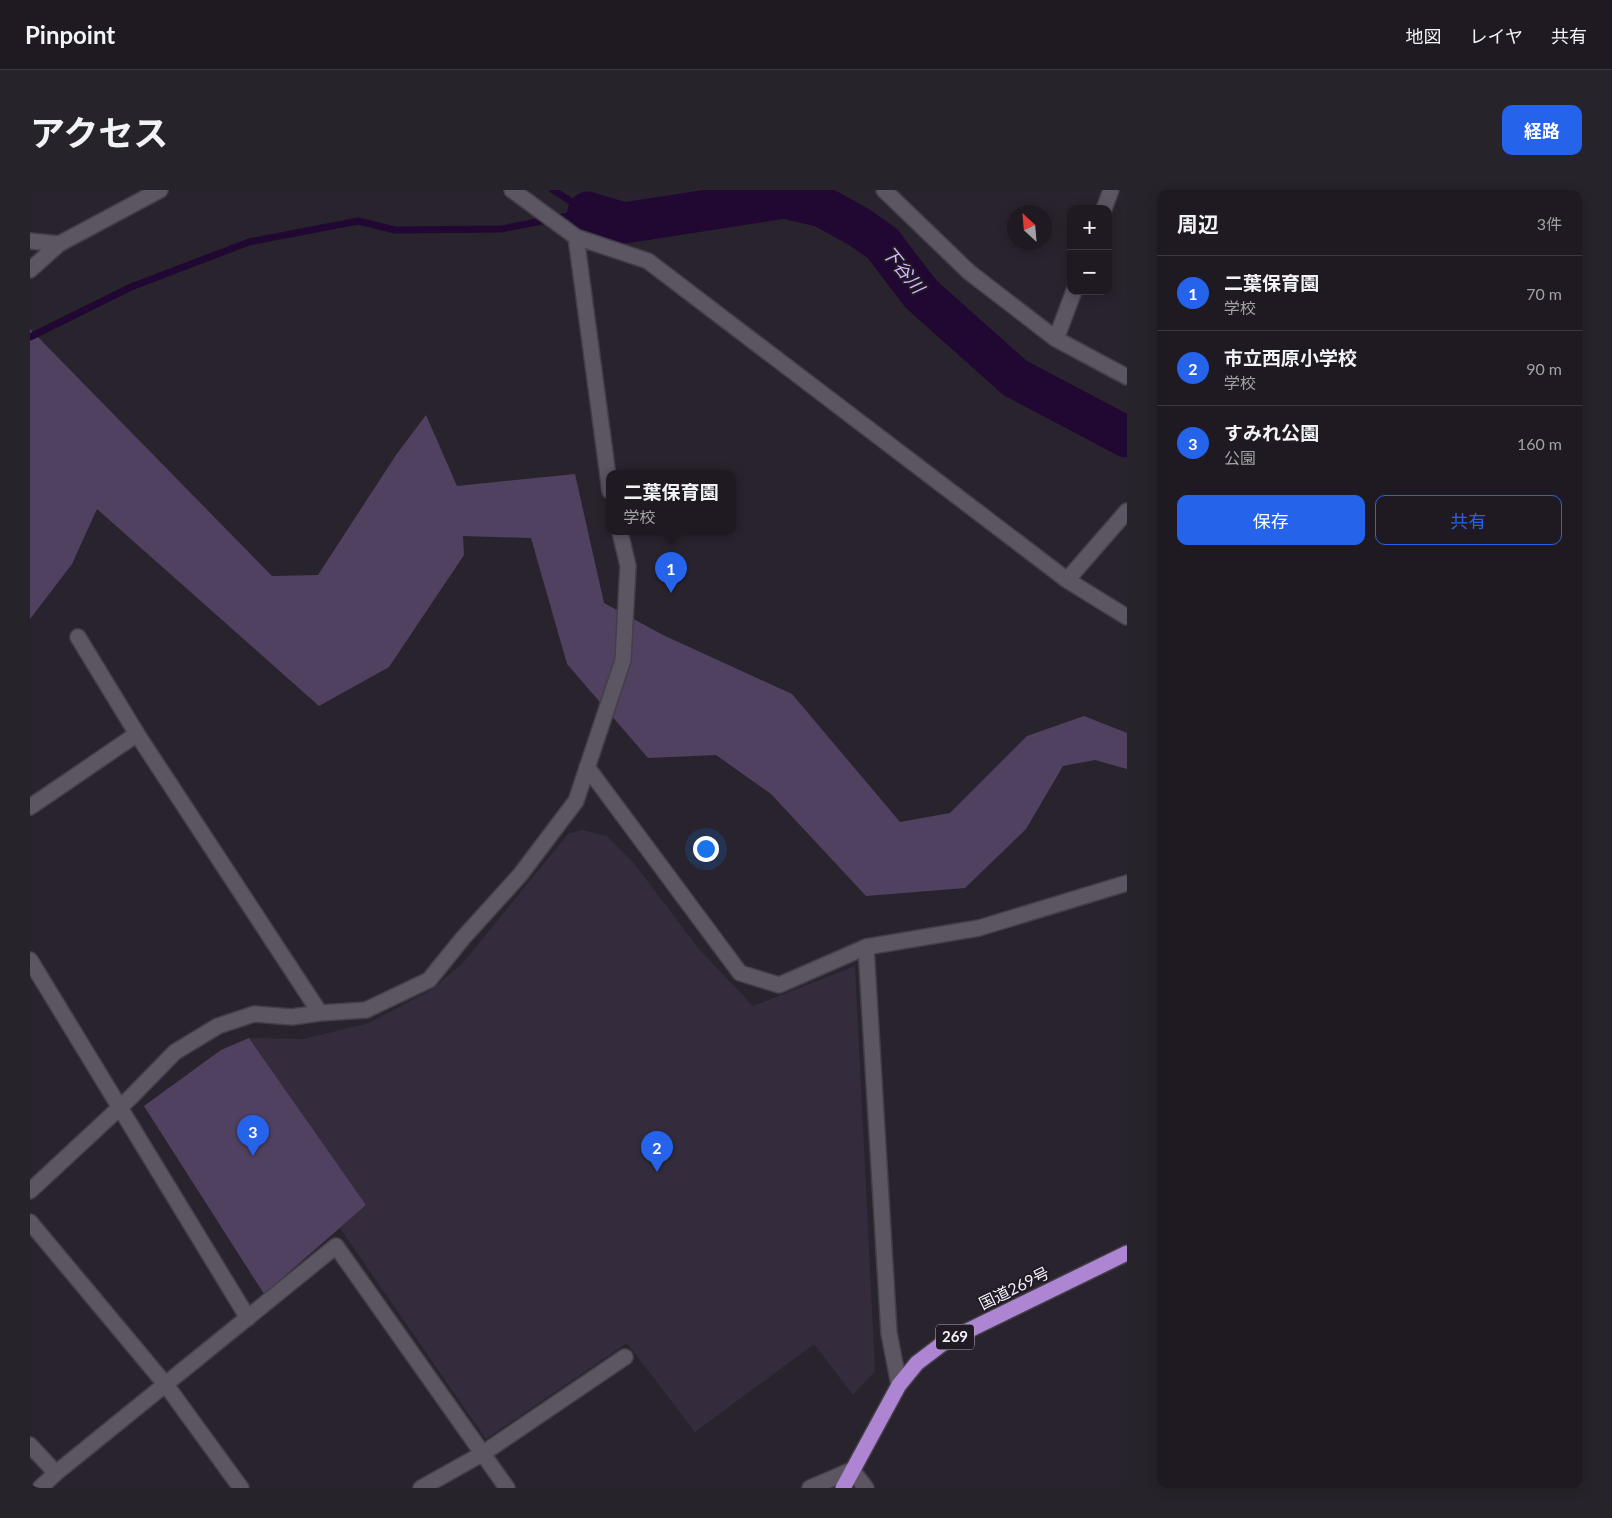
<!DOCTYPE html>
<html lang="ja">
<meta charset="utf-8">
<style>
body{margin:0;font-family:Lato,"Noto Sans JP",sans-serif;background:#27232a;color:#f1f3f6}
.controls{position:absolute;right:15px;top:15px;display:grid;overflow:hidden;border-radius:10px;box-shadow:0 2px 12px #0003}
.controls button{width:45px;height:45px;display:grid;place-items:center;padding:0;border:0;border-bottom:1px solid #3c3840;background:#1f1a22;color:#f1f3f6;font:25px sans-serif}
.compass{position:absolute;left:977px;top:15px;width:45px;height:45px;border-radius:50%;background:#1f1a22;box-shadow:0 2px 12px #0003;rotate:334deg}
.you{position:absolute;left:675px;top:658px;width:18px;height:18px;margin:-12px;border:4px solid #fff;border-radius:50%;background:#1a73e8;box-shadow:0 0 0 8px #1a73e833}
.badge{display:grid;place-items:center;width:32px;height:32px;border-radius:50%;background:#2563eb;color:#fff;font-size:16px;font-weight:700}
.pin{position:absolute;translate:-50% -41px;filter:drop-shadow(0 1px 2px #0008)}
.pin::after{content:'';position:absolute;top:26px;width:18px;height:15px;background:inherit;clip-path:polygon(0 0,100% 0,50% 100%)}
.popup{position:absolute;left:576px;top:280px;width:130px;height:65px;box-sizing:border-box;display:grid;place-content:center;border-radius:10px;background:#1f1a22;filter:drop-shadow(0 1px 4px #0005);font-size:16px;white-space:nowrap;color:#a1a1a5}
.popup b{font-size:19px;color:#f1f3f6}
.popup::after{content:'';position:absolute;left:50%;top:100%;margin-left:-10px;border:10px solid transparent;border-top-color:#1f1a22}
.list{margin:0;padding:0;list-style:none}
h2{display:flex;justify-content:space-between;align-items:center;height:65px;margin:0;padding:0 20px;font-size:21px}
h2 small{font-size:16px;font-weight:400;color:#a1a1a5}
.list li{display:grid;grid-template-columns:32px 1fr auto;gap:15px;align-items:center;box-sizing:border-box;height:75px;padding:0 20px;border-top:1px solid #3c3840}
.list b{display:block;font-size:19px;white-space:nowrap}
.list p{margin:0;font-size:16px;white-space:nowrap;color:#a1a1a5}
.list em{font-size:16px;font-style:normal;color:#a1a1a5}
.actions{display:flex;gap:10px;padding:15px 20px}
.actions a{flex:1;padding:11px 0;border:1px solid #2563eb;border-radius:10px;text-align:center;font-size:18px;color:#2563eb}
.actions .main{background:#2563eb;color:#fff}
.map{position:relative;flex:none;width:1097px;height:1298px;overflow:hidden;border-radius:10px}
header{display:flex;align-items:center;gap:30px;box-sizing:border-box;height:70px;padding:0 25px;background:#1f1a22;border-bottom:1px solid #3c3840}
header strong{font-size:24px}
nav{display:flex;gap:28px;margin-inline-start:auto;font-size:18px}
.intro{display:flex;align-items:center;justify-content:space-between;box-sizing:border-box;height:120px;padding:0 30px}
h1{margin:0;font-size:35px}
.button{padding:12px 22px;border-radius:10px;background:#2563eb;color:#fff;font-size:18px;font-weight:700}
main{display:flex;gap:30px;padding:0 30px}
aside{flex:1;background:#1f1a22;border-radius:10px;box-shadow:0 2px 12px #0003}
.map>svg:first-child{display:block}
.built{fill:#342c3c}
.green{fill:#514161}
.lines{fill:none;stroke-linecap:round;stroke-linejoin:round}
.stream{stroke:#200832;stroke-width:7}
.river{stroke:#200832;stroke-width:41}
.minor-casing{stroke:#433f48;stroke-width:18}
.tertiary-casing{stroke:#433f48;stroke-width:18}
.trunk-casing{stroke:#433f48;stroke-width:18}
.minor{stroke:#5c5662;stroke-width:15}
.tertiary{stroke:#5c5662;stroke-width:15}
.trunk{stroke:#ad85d2;stroke-width:15}
.labels{text-anchor:middle;stroke-width:4;stroke-linejoin:round;paint-order:stroke}
.shield{fill:#1f1a24;stroke:#b5b0b9;stroke-width:1}
.shield-label{font-size:15px;font-weight:bold;fill:#f5f1f9}
.street-label{font-size:16px;fill:#f5f1f9;stroke:#1f1a24}
.water-label{font-size:18px;font-style:italic;fill:#d9b3fe;stroke:#1f1a24}
</style>
<header>
<strong>Pinpoint</strong>
<nav><a>地図</a><a>レイヤ</a><a>共有</a></nav>
</header>
<div class="intro"><h1>アクセス</h1><a class="button">経路</a></div>
<main>
<div class="map">
<svg width="1097" height="1298" viewBox="0 0 1097 1298">
<rect width="100%" height="100%" fill="#29232e"/>
<path class="built" d="M552 640 577 646 603 672 668 758 723 816 825 776 845 1181 823 1205 784 1154 665 1242 597 1153 456 1249 310 1038 336 1015 219 848 274 849 339 833 401 800 433 773 538 644Z"/>
<path class="green" d="M0 139 242 386 288 385 366 265 396 225 427 296 545 284 574 413 633 445 762 504 870 632 920 623 997 546 1054 526 1097 543V579L1065 570 1033 576 996 639 935 698 836 706 741 604 686 565 618 568 537 474 501 348 433 346 434 365 359 477 289 516 67 319 42 374 0 429Z
M219 848 336 1015 234 1104 114 916 191 860Z"/>
<g class="lines">
<path class="stream" d="M523 0 558 22
M0 147 101 97 219 52 328 31 365 40 471 39 558 22"/>
<path class="river" d="M558 22 594 33 755 8 793 17 829 37 852 53 891 104 985 188 1097 247"/>
<g class="minor-casing">
<path id="minor" d="M482 0 546 47 618 71 1037 390 1097 427
M854 0 939 82 1026 149 1097 187
M1074 19 1081 0
M546 47 580 301
M0 51 29 54
M0 80 29 54 130 0
M1026 149 1044 101
M1037 390 1097 321
M48 447 107 544 290 823
M557 577 710 783 749 795 836 757 949 738 1097 693
M0 617 107 544
M836 757 859 1143 869 1195
M0 770 218 1128
M0 1001 100 908 145 862 188 836 224 824 262 827 290 823 336 820 399 790 433 748 490 685 546 611 593 470 598 376 590 342
M0 1032 136 1195 211 1298
M0 1255 26 1283
M822 1280 836 1298
M10 1298 26 1283 306 1056 477 1298
M391 1298 452 1264 595 1167"/>
</g>
<g class="tertiary-casing">
<path id="tertiary" d="M780 1298 822 1280"/>
</g>
<g class="trunk-casing">
<path id="trunk" d="M813 1298 869 1195 887 1173 912 1154 929 1145 1097 1063"/>
</g>
<use href="#minor" class="minor"/>
<use href="#tertiary" class="tertiary"/>
<use href="#trunk" class="trunk"/>
</g>
<g class="labels">
<rect class="shield" x="906" y="1134.5" width="38" height="25" rx="4"/>
<g class="shield-label">
<text x="925" y="1152">269</text>
</g>
<g class="street-label">
<text transform="translate(984 1098) rotate(-26)" y="6">国道269号</text>
</g>
<g class="water-label">
<text transform="translate(873 80) rotate(51)" y="6">下谷川</text>
</g>
</g>
</svg>
<div class="controls">
<button>+</button>
<button>−</button>
</div>
<svg class="compass" viewBox="-18 -18 36 36"><path d="M0-13l5 13h-10z" fill="#e53935"/><path d="M0 13l5-13h-10z" fill="#a1a1a5"/></svg>
<div class="you"></div>
<div class="pin badge" style="left:641px;top:403px">1</div>
<div class="popup"><b>二葉保育園</b>学校</div>
<div class="pin badge" style="left:627px;top:982px">2</div>
<div class="pin badge" style="left:223px;top:966px">3</div>
</div>
<aside>
<h2>周辺<small>3件</small></h2>
<ul class="list">
<li><span class="badge">1</span><div><b>二葉保育園</b><p>学校</p></div><em>70 m</em></li>
<li><span class="badge">2</span><div><b>市立西原小学校</b><p>学校</p></div><em>90 m</em></li>
<li><span class="badge">3</span><div><b>すみれ公園</b><p>公園</p></div><em>160 m</em></li>
</ul>
<div class="actions"><a class="main">保存</a><a>共有</a></div>
</aside>
</main>
